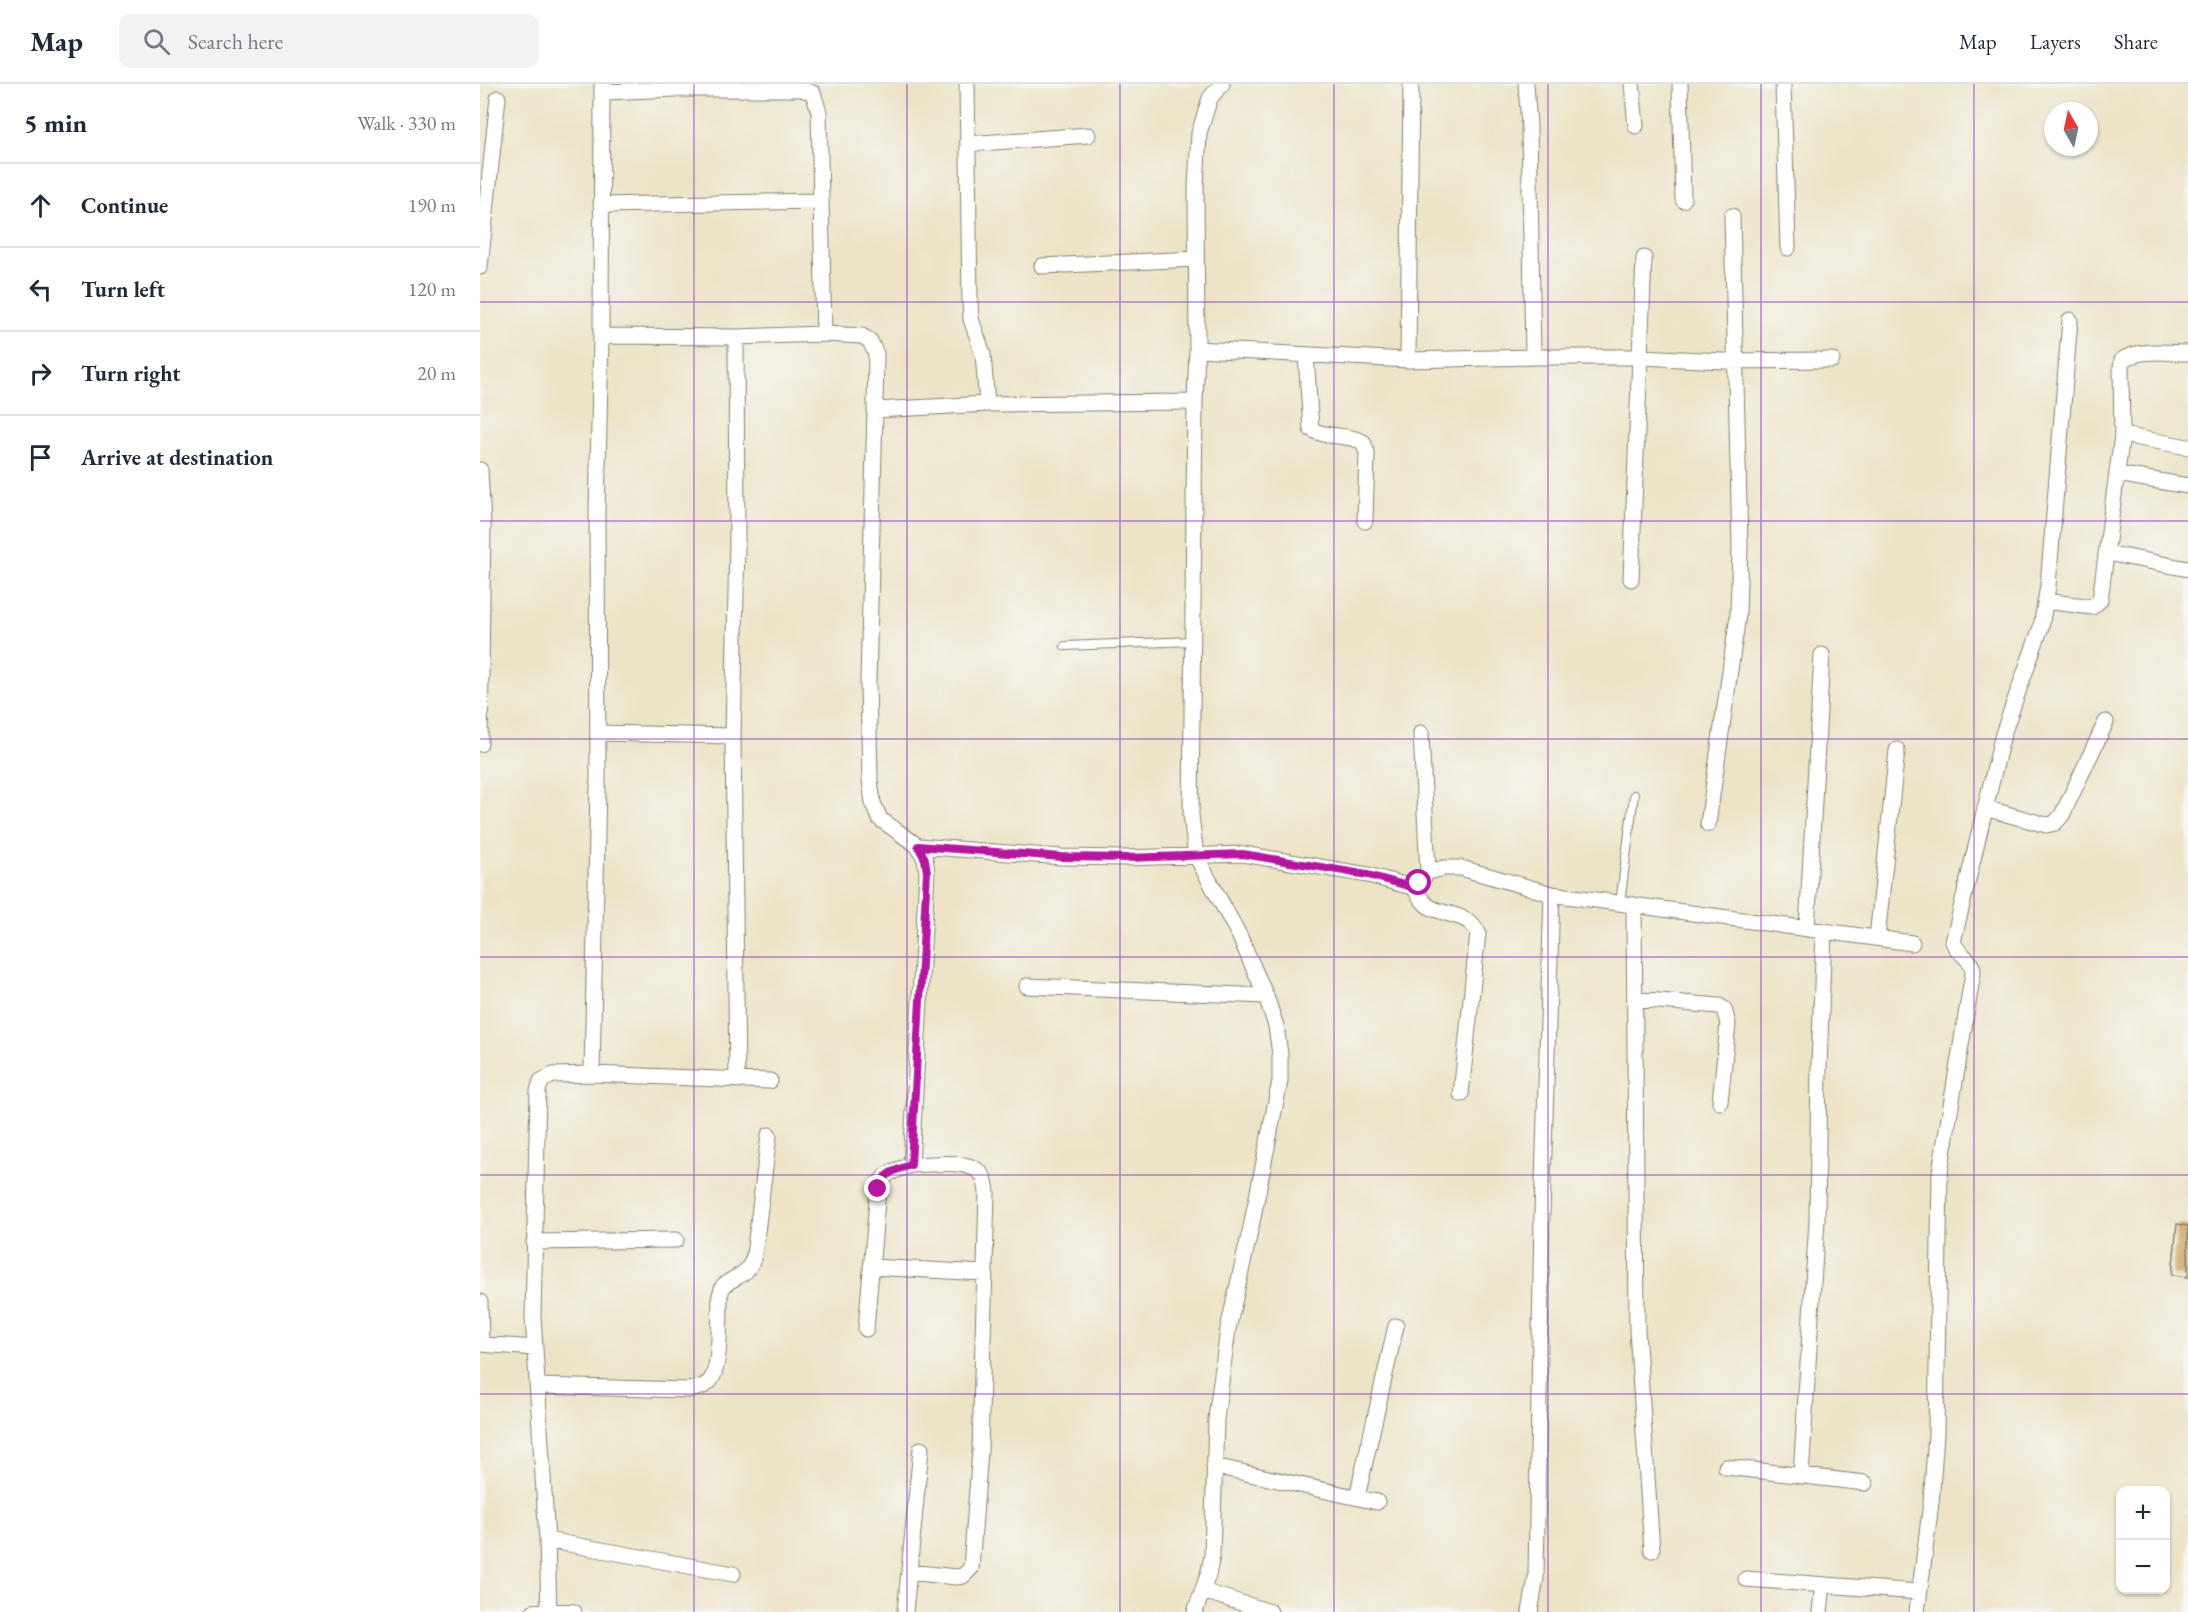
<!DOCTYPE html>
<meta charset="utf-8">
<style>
body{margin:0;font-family:"EB Garamond",serif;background:#f2f2f3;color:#1f2937}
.controls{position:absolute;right:18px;bottom:18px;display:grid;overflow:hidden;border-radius:12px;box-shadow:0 2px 4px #0004}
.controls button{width:54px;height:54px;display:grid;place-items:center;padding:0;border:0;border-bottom:2px solid #e0e1e3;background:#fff;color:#1f2937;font:30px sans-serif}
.compass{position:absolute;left:1564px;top:18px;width:54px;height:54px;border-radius:50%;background:#fff;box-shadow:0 2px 4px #0004;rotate:351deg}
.stop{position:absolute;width:18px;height:18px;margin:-14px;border:4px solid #b5179e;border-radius:50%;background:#fff}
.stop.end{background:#b5179e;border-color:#fff;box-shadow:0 2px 6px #0008}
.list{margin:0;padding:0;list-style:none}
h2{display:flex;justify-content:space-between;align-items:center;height:78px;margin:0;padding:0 24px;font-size:26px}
h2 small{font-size:20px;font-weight:400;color:#747a83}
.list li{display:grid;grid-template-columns:39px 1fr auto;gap:18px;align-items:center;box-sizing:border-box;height:84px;padding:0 24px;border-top:2px solid #e0e1e3}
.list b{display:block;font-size:22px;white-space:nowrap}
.list em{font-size:20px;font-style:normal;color:#747a83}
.icon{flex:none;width:33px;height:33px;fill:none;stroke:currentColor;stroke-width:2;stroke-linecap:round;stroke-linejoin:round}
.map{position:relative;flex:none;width:1708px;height:1528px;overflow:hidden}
header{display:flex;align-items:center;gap:36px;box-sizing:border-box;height:84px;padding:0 30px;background:#fff;border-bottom:2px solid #e0e1e3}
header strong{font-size:28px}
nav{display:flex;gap:33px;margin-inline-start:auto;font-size:21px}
.search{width:420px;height:54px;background:#f2f2f3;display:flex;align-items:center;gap:15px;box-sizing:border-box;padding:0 21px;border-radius:12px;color:#747a83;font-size:22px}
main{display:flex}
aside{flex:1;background:#fff}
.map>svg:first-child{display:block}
.building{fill:#cd9a53}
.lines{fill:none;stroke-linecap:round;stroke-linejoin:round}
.lane-casing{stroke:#848072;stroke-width:10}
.street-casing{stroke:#848072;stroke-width:17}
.lane{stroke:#fff;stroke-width:8}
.street{stroke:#fff;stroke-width:15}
.route{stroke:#b5179e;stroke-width:8}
.grid{fill:none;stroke:#7b2cbf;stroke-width:1.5;stroke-opacity:0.55}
</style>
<header>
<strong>Map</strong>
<div class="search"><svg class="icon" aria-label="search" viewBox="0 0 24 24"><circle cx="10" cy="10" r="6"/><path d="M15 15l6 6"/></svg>Search here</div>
<nav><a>Map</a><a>Layers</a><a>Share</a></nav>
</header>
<main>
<aside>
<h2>5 min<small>Walk · 330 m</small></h2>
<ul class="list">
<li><svg class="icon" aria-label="ahead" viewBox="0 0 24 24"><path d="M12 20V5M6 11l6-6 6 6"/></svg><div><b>Continue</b></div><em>190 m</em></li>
<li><svg class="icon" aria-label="left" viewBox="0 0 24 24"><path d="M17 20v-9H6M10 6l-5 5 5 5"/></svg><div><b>Turn left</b></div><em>120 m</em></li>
<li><svg class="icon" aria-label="right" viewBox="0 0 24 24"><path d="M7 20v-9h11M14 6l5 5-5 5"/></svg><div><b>Turn right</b></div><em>20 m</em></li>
<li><svg class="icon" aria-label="arrive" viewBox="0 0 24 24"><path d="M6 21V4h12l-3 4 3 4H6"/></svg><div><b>Arrive at destination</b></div></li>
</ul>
</aside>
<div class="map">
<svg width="1708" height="1528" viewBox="0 0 1708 1528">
<rect width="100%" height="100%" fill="#f6f6f2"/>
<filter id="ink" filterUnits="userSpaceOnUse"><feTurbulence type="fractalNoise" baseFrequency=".0167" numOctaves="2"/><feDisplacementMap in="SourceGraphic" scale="12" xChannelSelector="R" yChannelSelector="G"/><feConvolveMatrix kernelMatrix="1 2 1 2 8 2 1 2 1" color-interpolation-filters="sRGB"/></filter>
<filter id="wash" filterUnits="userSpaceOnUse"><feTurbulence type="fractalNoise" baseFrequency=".008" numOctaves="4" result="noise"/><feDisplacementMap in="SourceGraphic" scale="24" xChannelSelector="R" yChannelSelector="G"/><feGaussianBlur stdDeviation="1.35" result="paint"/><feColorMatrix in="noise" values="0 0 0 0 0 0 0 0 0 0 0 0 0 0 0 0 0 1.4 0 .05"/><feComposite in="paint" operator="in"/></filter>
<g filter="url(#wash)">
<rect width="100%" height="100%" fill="#ede4c8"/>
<g id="blocks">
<path class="building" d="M1697 1140 1708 1142V1193L1692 1191Z"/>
</g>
</g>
<g filter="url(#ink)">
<use href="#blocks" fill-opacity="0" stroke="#848072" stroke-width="1.5"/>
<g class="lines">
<g class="lane-casing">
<path id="lane" d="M585 562 712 557
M1140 819 1154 711"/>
</g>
<g class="street-casing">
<path id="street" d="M487 0 490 218 491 235 503 270 507 320
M1046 0 1049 42 1053 273
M1152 0 1156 42
M1200 0 1203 116
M1303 0 1308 164
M123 8 196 5H321L333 9 339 28 344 250
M488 60 608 51
M121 121 341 117
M562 182 716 175
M0 183 18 14
M121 252 122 0
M256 253 257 459 253 652 257 996
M717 265 928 276 931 0
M826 271 831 345C847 355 867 349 883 358L887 369 885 437
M928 276 1053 273H1161L1242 277 1352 276
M1642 351 1708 363
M0 386 3 440 0 660
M1637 390 1708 402
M1627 469 1708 485
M1151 495 1164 174
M1565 517 1612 523 1620 516 1642 351 1641 283 1642 276C1660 264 1687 269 1708 269
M118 649 253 652
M941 649 948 788
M1505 724 1566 741 1575 739 1582 731 1626 638
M1228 740 1258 531 1260 462 1252 132
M438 762 582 773 646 774 763 770 888 791 928 802 939 799 948 788 964 784H981L1072 810 1432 859
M933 802C937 808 941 817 948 822 964 832 990 829 998 849L981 1010
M1154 821 1157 1246 1172 1466
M1327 845 1342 571
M1397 854 1417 666
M547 902 786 912
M1155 915 1239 922 1244 925 1248 940 1240 1018
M112 990 118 701 117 429 121 252 256 253 344 250 382 252 390 257 396 270 395 326
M54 1158 196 1156
M391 1183 505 1189
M0 1218 1 1260
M386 1245 398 1105C404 1087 415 1087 431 1081
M0 1260 55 1264
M57 1302 208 1306C216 1304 223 1304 229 1298 242 1286 239 1229 240 1211L243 1202C258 1189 267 1194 274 1172L289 1051
M734 1382 897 1418
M1246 1383 1385 1399
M1321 1392 1337 1136 1339 982 1344 847
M877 1413 916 1242
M67 1456 253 1490
M429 1488 476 1493 483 1492 491 1484 500 1367 507 1108C506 1104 506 1098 504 1094 495 1073 451 1081 431 1081L447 788 445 775 438 762 400 735 393 719 390 696 388 597 395 326 507 320 715 318
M1266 1495 1438 1508
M723 1507 790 1528
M53 1528 69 1526 94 1528
M69 1528 67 1456 53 1233 58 1007 61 997 73 991 112 990 290 997
M425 1528 441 1365
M715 1528 728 1491 732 1472 736 1335 748 1245 771 1143 800 997V970L796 942 786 912 759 851 716 772 711 731 715 318 717 265 716 102 719 49 730 14 742 0
M1050 1528 1056 1494 1062 1130 1072 810
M1340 1528 1343 1501
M1437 1528 1451 1419 1456 1350 1460 1088 1493 889C1493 874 1478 871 1473 858L1523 650 1561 543 1568 502 1590 236"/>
</g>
<use href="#lane" class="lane"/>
<use href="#street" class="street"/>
</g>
</g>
<g class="lines" filter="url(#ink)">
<path class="route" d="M398 1105C404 1088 416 1086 431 1081L447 788 445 775 438 762 582 773 646 774 763 770 888 791 928 802 939 799"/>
</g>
<path class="grid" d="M214 0V1528M427 0V1528M640 0V1528M854 0V1528M1068 0V1528M1281 0V1528M1494 0V1528M0 218H1708M0 437H1708M0 655H1708M0 873H1708M0 1091H1708M0 1310H1708"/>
</svg>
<div class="controls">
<button>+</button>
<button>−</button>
</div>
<svg class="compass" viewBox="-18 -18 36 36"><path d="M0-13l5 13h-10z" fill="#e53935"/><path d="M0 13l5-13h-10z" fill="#747a83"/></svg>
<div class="stop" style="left:939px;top:799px"></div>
<div class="stop end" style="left:398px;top:1105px"></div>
</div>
</main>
